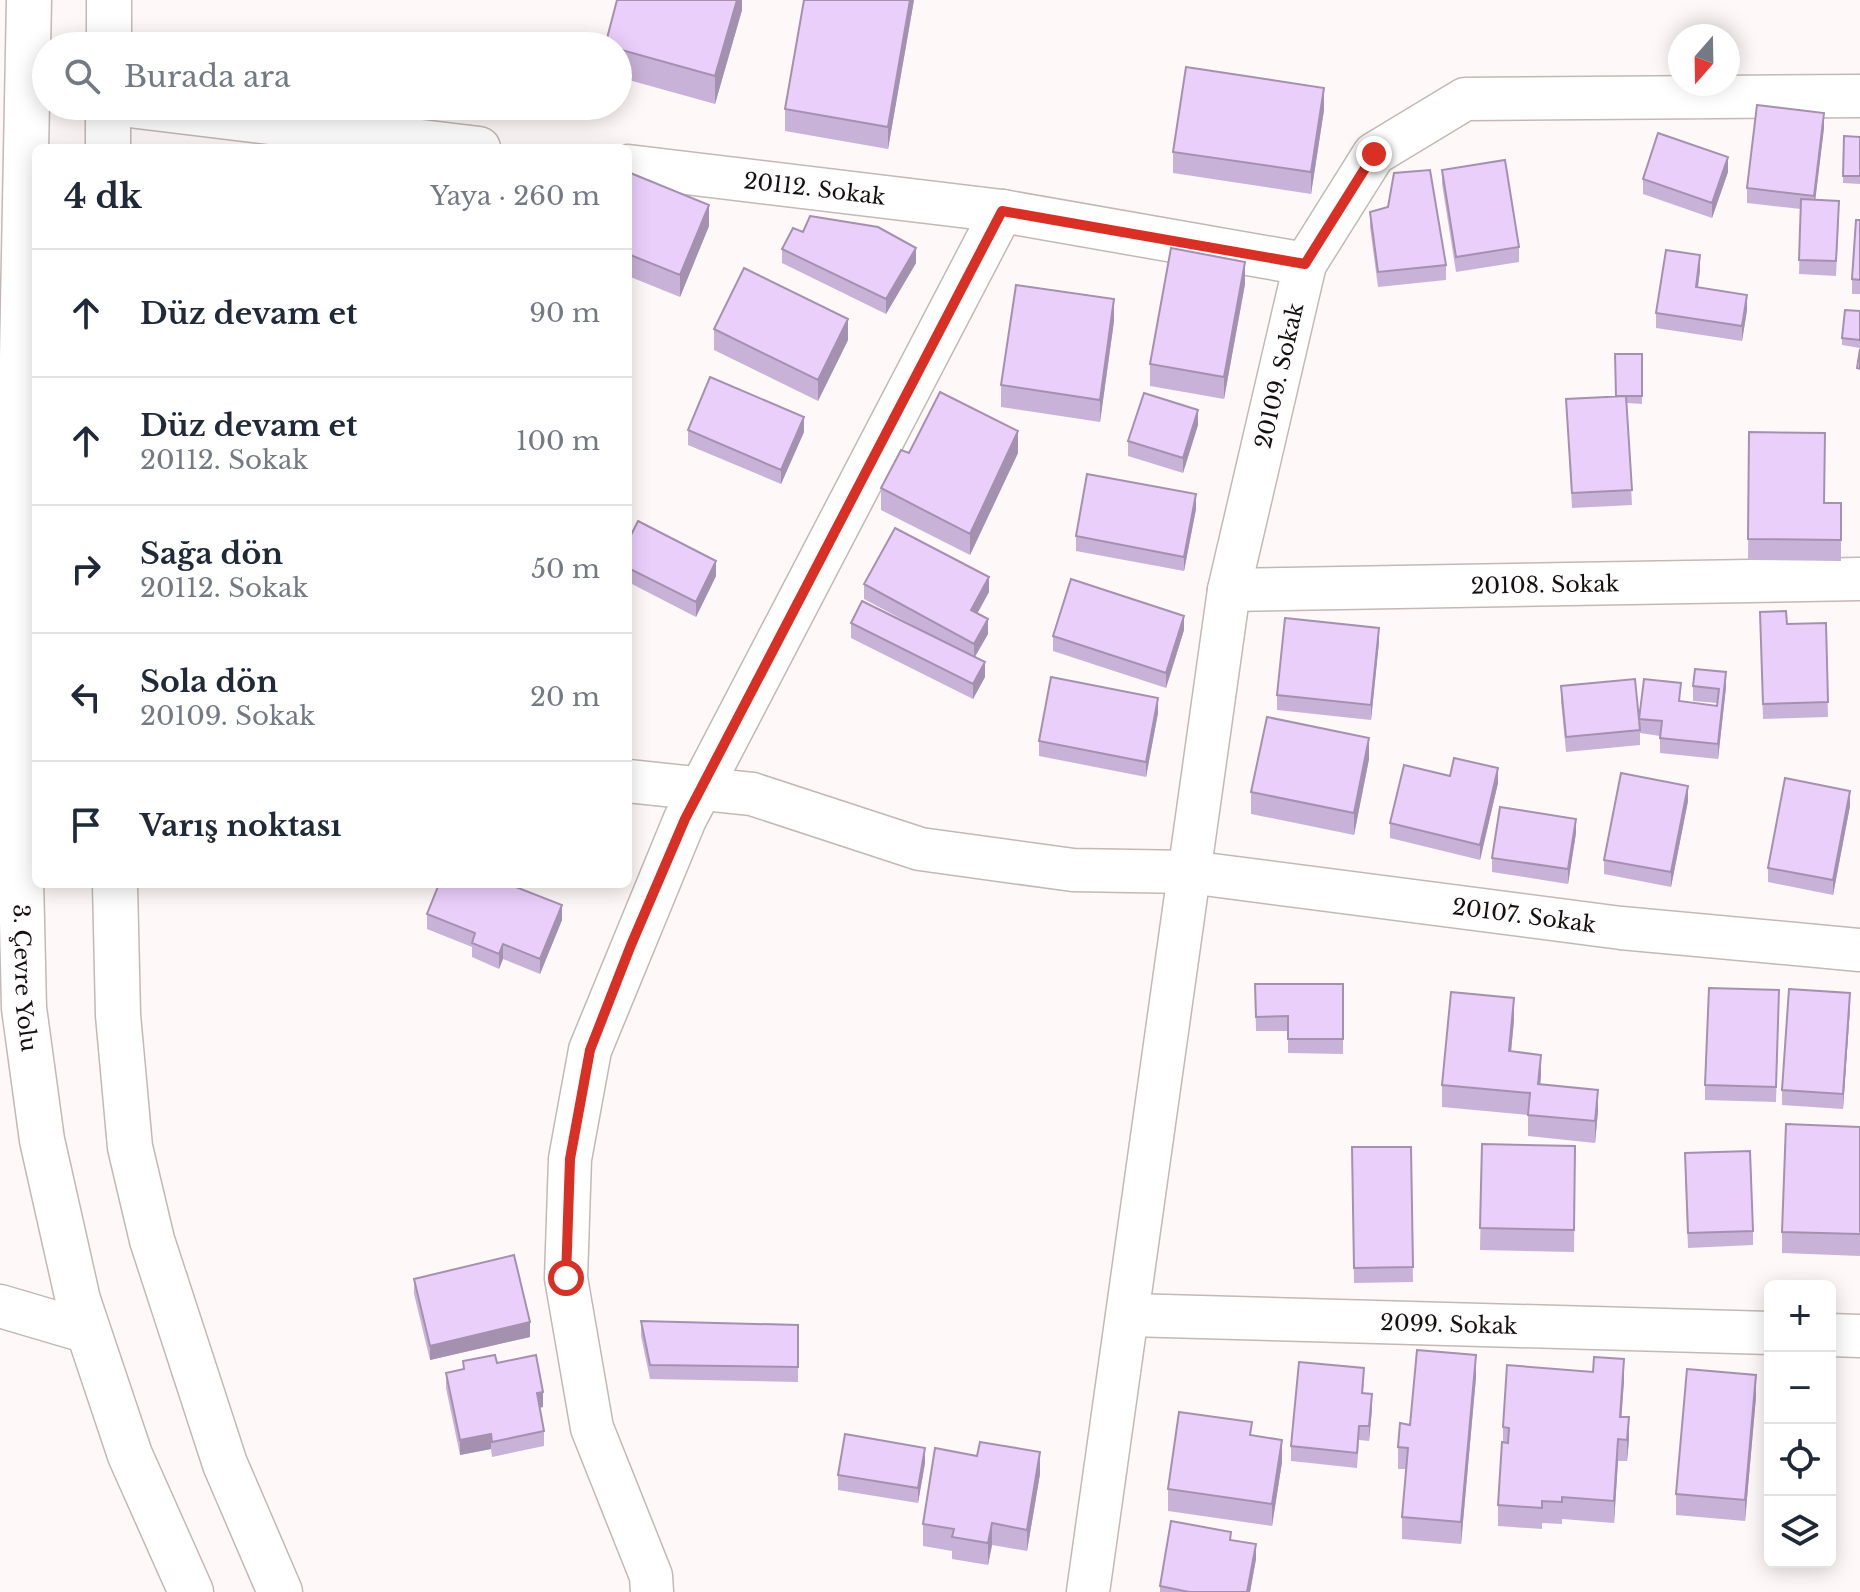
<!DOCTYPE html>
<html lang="tr">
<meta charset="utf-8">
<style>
body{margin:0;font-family:"Libre Baskerville",serif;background:#f6f6f7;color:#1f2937}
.controls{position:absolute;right:24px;bottom:24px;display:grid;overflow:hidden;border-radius:12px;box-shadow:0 4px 20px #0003}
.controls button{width:72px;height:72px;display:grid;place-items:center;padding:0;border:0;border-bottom:2px solid #e0e1e3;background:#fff;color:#1f2937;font:40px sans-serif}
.compass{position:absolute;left:1668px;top:24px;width:72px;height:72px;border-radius:50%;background:#fff;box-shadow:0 4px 20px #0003;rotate:200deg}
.stop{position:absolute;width:24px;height:24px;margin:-18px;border:6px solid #d93025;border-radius:50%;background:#fff}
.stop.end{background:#d93025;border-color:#fff;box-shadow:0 2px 8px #0008}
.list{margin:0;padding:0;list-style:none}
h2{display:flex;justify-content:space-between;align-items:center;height:104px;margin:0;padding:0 32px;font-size:34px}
h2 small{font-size:26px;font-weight:400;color:#747a83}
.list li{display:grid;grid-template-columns:52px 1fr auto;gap:24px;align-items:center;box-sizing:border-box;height:128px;padding:0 32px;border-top:2px solid #e0e1e3}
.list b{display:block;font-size:30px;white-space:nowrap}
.list p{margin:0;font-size:26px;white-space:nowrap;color:#747a83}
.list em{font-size:26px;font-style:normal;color:#747a83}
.icon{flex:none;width:44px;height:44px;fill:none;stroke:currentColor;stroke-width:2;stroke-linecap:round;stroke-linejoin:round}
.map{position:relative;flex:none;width:1860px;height:1592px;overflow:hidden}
.search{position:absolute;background:#fff;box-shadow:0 4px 20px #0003;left:32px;top:32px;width:600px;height:88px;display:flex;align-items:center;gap:20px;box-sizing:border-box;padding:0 28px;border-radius:44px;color:#747a83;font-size:30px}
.panel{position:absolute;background:#fff;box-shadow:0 4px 20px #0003;left:32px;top:144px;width:600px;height:744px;border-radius:12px}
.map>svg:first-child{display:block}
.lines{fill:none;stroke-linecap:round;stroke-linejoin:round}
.street-casing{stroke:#c3b8b5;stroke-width:45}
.secondary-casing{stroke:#c3b8b5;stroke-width:47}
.street{stroke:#fff;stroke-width:42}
.secondary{stroke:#fff;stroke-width:44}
.wall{fill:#c9b2d8}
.shaded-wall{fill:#a491b0}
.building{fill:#eacffb;stroke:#a491b0;stroke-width:2}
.route{stroke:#d93025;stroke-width:10}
.labels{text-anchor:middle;stroke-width:7;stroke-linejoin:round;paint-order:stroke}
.street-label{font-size:22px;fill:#151110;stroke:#fff}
</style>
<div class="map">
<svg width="1860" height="1592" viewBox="0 0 1860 1592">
<rect width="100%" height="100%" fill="#fef9f8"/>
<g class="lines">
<g class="street-casing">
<g id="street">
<path d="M129 106 479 148"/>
<path id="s1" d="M628 166 1002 211 1305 264"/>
<path id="s2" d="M1229 590 1860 579"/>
<path id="s3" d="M628 781 752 794 920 849 1073 870 1189 872 1621 928 1860 950"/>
<path d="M0 1306 88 1332"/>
<path id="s4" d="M1129 1315 1770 1333"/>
<path d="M1830 1335 1860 1336"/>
<path d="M652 1592 651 1576 592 1428 566 1278 570 1159 590 1050 685 819 1002 211"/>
<path id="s5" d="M1088 1592 1229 590 1305 264 1374 154 1465 99 1860 96"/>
</g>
</g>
<g class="secondary-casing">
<g id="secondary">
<path id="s6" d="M29 0 16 663 24 1008 42 1140 78 1300 130 1455 191 1592"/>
<path d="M109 46V0"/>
<path d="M108 148V106"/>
<path d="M115 884 118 1015 130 1147 152 1240 225 1464 280 1592"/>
</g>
</g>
<use href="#street" class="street"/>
<use href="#secondary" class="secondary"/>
</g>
<path class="wall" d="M742 0V10L715 104 618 77V46Z
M914 0 888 149 785 131V109Z
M1324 110 1311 194 1173 173V152Z
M1824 128 1815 199 1839 216 1836 276 1799 274 1801 209 1747 203V188Z
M1844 136 1860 137V184L1843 183Z
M1442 170 1519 247V262L1456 272 1442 184Z
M628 172 709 226 680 297 628 276Z
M1728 172 1712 218 1643 194V179Z
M1370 212 1446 265V280L1378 287 1370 227Z
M1860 220V294H1852V279Z
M803 232 916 263 886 314 782 263V249Z
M1700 270 1698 287 1747 310 1742 341 1656 328V313Z
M1245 284 1224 399 1150 386V364Z
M1860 311V348L1842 345V338Z
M1114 321 1100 422 1001 407V385Z
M714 329 848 340 818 401 714 350Z
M1642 354V404L1627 403 1632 505 1572 508 1566 399 1615 397Z
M1198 425 1183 473 1128 456V441Z
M688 430 804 432 781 484 688 445Z
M1749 432 1824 503H1841V561L1748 560Z
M909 453H1018L970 555 881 510V488Z
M1196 509 1184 571 1076 551V536Z
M628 541 716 576 696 617 628 582Z
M864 584 989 592 977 613 988 634 975 657 985 677 973 699 851 638V623L931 635 864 599Z
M1760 612 1787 624 1826 623 1828 717 1763 719Z
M1184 630 1166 688 1053 651V636Z
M1379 642 1371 720 1277 710V695Z
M1561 686 1639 719 1680 701 1717 706V703L1693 701V686L1726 687 1718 759 1660 753V736L1640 733V745L1566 752 1561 701Z
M1158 713 1146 777 1039 756V741Z
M1369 759 1354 835 1251 814V792Z
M1450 776 1498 783 1480 860 1390 838V823Z
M1688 801 1671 887 1604 874V860Z
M1850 806 1833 895 1768 882V868Z
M1576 833 1568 884 1492 872V858Z
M427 914 562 920 540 974 503 959 499 969 472 957V947L427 929Z
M1255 984H1343V1054L1288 1053V1031H1256Z
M1779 1005 1776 1102 1705 1100V1085Z
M1850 1008 1843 1109 1782 1105V1090Z
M1514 1020 1511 1051 1541 1076 1540 1084 1598 1111 1595 1143 1528 1136V1115L1442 1107V1085Z
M1860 1127V1256L1782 1253V1232Z
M1482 1144 1575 1146 1574 1252 1480 1250Z
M1352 1147H1411L1413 1282 1354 1283Z
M1685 1168 1753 1231V1245L1688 1248Z
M414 1279 530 1337 430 1360 414 1294Z
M641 1321 798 1325V1382L650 1379 641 1336Z
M463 1361 497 1363 543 1407 540 1408 544 1431V1446L492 1457 491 1449 460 1455 446 1388V1373L463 1370Z
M1476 1377 1461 1544 1402 1539V1517L1406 1469H1398V1447L1410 1425Z
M1624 1381 1621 1417 1629 1439 1627 1461H1618L1614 1523 1562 1519V1524L1542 1523V1529L1498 1526V1505L1503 1442V1427Z
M1364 1383 1363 1393 1372 1409 1369 1441 1359 1440 1357 1468 1291 1461V1446Z
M1756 1397 1745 1521 1676 1515V1494Z
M1252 1435 1282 1462 1272 1526 1168 1511V1489Z
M925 1463 918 1503 838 1490V1475Z
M1040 1474 1027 1551 992 1545 988 1565 952 1559V1551L923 1546V1524Z
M1231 1540 1256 1559 1250 1592H1160V1586Z"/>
<path class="shaded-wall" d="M737 0H742V10L715 104V76Z
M910 0H914L888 149V127Z
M1324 88V110L1311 194V172Z
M1824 113V128L1814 211V196Z
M1728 157V172L1712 218V203Z
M709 205V226L680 297V275Z
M916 248V263L886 314V299Z
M1700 255V270L1696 302V287Z
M1245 262V284L1224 399V377Z
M1747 295V310L1742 341V326Z
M1114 299V321L1100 422V400Z
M848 319V340L818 401V380Z
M1198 410V425L1183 473V458Z
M804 417V432L781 484V470Z
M1018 431V453L970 555V534Z
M1196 494V509L1184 571V557Z
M716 561V576L696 617V602Z
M989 577V592L971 625V610Z
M1184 616V630L1166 688V673Z
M988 619V634L974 658V644Z
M1379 628V642L1371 720V705Z
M985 662V677L973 699V684Z
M1726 672V687L1718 759V744Z
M1158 698V713L1146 777V762Z
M1369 738V759L1354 835V813Z
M1498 768V783L1480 860V845Z
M1688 786V801L1671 887V872Z
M1850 791V806L1833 895V880Z
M1576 819V833L1568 884V869Z
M562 905V920L540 974V959Z
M503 944V959L499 969V954Z
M1850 993V1008L1843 1109V1094Z
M1514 998V1020L1509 1073V1051Z
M1541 1055V1076L1538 1106V1084Z
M1598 1090V1111L1595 1143V1121Z
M530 1322V1337L430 1360V1346Z
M1476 1355V1377L1461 1544V1522Z
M1624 1359V1381L1620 1438V1417Z
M1756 1375V1397L1745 1521V1500Z
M543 1392V1407L537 1408V1393Z
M1372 1394V1409L1369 1441V1426Z
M1629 1417V1439L1627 1461V1440Z
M491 1434V1449L460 1455V1440Z
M1618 1439V1461L1614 1523V1501Z
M1282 1440V1462L1272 1526V1504Z
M925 1448V1463L918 1503V1488Z
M1040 1452V1474L1027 1551V1530Z
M992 1523V1545L988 1565V1543Z
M1256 1544V1559L1250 1592H1247Z"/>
<path class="building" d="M617 0H737L715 76 618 49V46H605Z
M804 0H910L888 127 785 109Z
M1186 67 1324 88 1311 172 1173 152Z
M1757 105 1824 113 1814 196 1747 188Z
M1658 133 1728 157 1712 203 1643 179Z
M1844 136 1860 137V176H1843Z
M1505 160 1519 247 1456 257 1442 170Z
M1430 170 1446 265 1378 272 1370 212 1388 207 1394 173Z
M628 172 709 205 680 275 628 254Z
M1801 199 1839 201 1836 261 1799 260Z
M810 216 878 227 916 248 886 299 782 249 793 228 803 232Z
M1856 220H1860V280L1852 279Z
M1171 248 1245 262 1224 377 1150 364Z
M1666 250 1700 255 1696 287 1747 295 1742 326 1656 313Z
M744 268 848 319 818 380 714 329Z
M1016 285 1114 299 1100 400 1001 385Z
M1845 310 1860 311V340L1842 338Z
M1860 349V369L1857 368Z
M1615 354H1642V396H1616Z
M710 377 804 417 781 470 688 430Z
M940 392 1018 431 970 534 881 488 901 450 909 453Z
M1144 393 1198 410 1183 458 1128 441Z
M1626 396 1632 490 1572 493 1566 399Z
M1749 432 1825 433 1824 503H1841V540L1748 539Z
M1087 474 1196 494 1184 557 1076 536Z
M638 521 716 561 696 602 628 568V541Z
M895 528 989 577 971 610 988 619 974 644 864 584Z
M1071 579 1184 616 1166 673 1053 636Z
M862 601 985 662 973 684 851 623Z
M1786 611 1787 624 1826 623 1828 702 1763 704 1760 612Z
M1285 618 1379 628 1371 705 1277 695Z
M1695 669 1726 672 1718 744 1660 738 1662 721 1639 719 1644 679 1681 683 1679 701 1717 706 1719 689 1693 686Z
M1051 677 1158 698 1146 762 1039 741Z
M1635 679 1640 730 1566 737 1561 686Z
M1267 717 1369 738 1354 813 1251 792Z
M1454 758 1498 768 1480 845 1390 823 1404 765 1450 776Z
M1621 773 1688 786 1671 872 1604 860Z
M1785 778 1850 791 1833 880 1768 868Z
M1500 807 1576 819 1568 869 1492 858Z
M439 884H508L562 905 540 959 503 944 499 954 472 943 475 933 427 914Z
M1255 984H1343V1039H1288V1016L1256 1017Z
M1709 988 1779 990 1776 1087 1705 1085Z
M1789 989 1850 993 1843 1094 1782 1090Z
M1451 992 1514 998 1509 1051 1541 1055 1538 1084 1598 1090 1595 1121 1528 1115 1530 1093 1442 1085Z
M1786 1124 1860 1127V1234L1782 1232Z
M1482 1144 1575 1146 1574 1230 1480 1228Z
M1352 1147H1411L1413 1267 1354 1268Z
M1750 1151 1753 1231 1688 1233 1685 1153Z
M514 1255 530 1322 430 1346 414 1279Z
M641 1321 798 1325V1367L650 1365Z
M1417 1350 1476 1355 1461 1522 1402 1517 1408 1448 1398 1447 1400 1423 1410 1425Z
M495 1355 497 1363 536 1355 543 1392 537 1393 544 1431 492 1442 491 1434 460 1440 446 1373 464 1369 463 1361Z
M1594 1357 1624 1359 1620 1417H1629L1627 1440 1618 1439 1614 1501 1562 1497V1502L1542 1501V1508L1498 1505 1502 1442 1508 1443 1509 1428 1503 1427 1507 1365 1593 1372Z
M1299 1362 1364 1368 1362 1393 1372 1394 1369 1426H1359L1357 1453 1291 1446Z
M1687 1369 1756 1375 1745 1500 1676 1494Z
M1179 1412 1252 1422 1250 1435 1282 1440 1272 1504 1168 1489Z
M845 1434 925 1448 918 1488 838 1475Z
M980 1442 1040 1452 1027 1530 992 1523 988 1543 952 1537 954 1529 923 1524 935 1448 977 1456Z
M1171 1521 1231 1532 1230 1540 1256 1544 1247 1592H1189L1160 1586Z"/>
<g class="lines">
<path class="route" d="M566 1278 570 1159 590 1050 631 945 685 819 1002 211 1305 264 1374 154"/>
</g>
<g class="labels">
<g class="street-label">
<text dy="8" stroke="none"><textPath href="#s1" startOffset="188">20112. Sokak</textPath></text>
<text dy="8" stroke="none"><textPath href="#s5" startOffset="1232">20109. Sokak</textPath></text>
<text dy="8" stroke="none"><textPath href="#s2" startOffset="316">20108. Sokak</textPath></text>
<text dy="8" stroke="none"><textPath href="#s3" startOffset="910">20107. Sokak</textPath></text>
<text dy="8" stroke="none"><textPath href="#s6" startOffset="978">3. Çevre Yolu</textPath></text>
<text dy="8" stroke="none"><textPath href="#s4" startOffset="320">2099. Sokak</textPath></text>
</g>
</g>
</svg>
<div class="controls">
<button>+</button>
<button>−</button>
<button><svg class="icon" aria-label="locate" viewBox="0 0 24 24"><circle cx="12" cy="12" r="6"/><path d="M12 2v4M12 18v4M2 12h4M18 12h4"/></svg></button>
<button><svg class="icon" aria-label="layers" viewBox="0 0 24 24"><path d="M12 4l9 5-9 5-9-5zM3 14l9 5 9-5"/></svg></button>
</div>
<svg class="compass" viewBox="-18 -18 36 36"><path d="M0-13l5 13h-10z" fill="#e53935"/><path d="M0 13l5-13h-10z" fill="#747a83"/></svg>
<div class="stop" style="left:566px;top:1278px"></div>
<div class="stop end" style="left:1374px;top:154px"></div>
<div class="search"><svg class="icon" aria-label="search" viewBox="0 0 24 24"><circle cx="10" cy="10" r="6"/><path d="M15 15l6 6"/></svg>Burada ara</div>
<section class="panel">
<h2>4 dk<small>Yaya · 260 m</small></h2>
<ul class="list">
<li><svg class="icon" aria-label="ahead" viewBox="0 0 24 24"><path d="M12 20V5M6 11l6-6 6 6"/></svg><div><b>Düz devam et</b></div><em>90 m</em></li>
<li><svg class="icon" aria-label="ahead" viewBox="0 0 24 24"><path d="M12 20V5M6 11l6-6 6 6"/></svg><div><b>Düz devam et</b><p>20112. Sokak</p></div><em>100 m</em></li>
<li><svg class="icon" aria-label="right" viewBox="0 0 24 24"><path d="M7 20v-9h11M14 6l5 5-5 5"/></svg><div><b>Sağa dön</b><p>20112. Sokak</p></div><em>50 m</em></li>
<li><svg class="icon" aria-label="left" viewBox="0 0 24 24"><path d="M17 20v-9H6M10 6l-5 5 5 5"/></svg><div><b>Sola dön</b><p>20109. Sokak</p></div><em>20 m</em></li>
<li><svg class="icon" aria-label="arrive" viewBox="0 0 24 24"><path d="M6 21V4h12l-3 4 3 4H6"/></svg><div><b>Varış noktası</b></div></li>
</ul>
</section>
</div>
